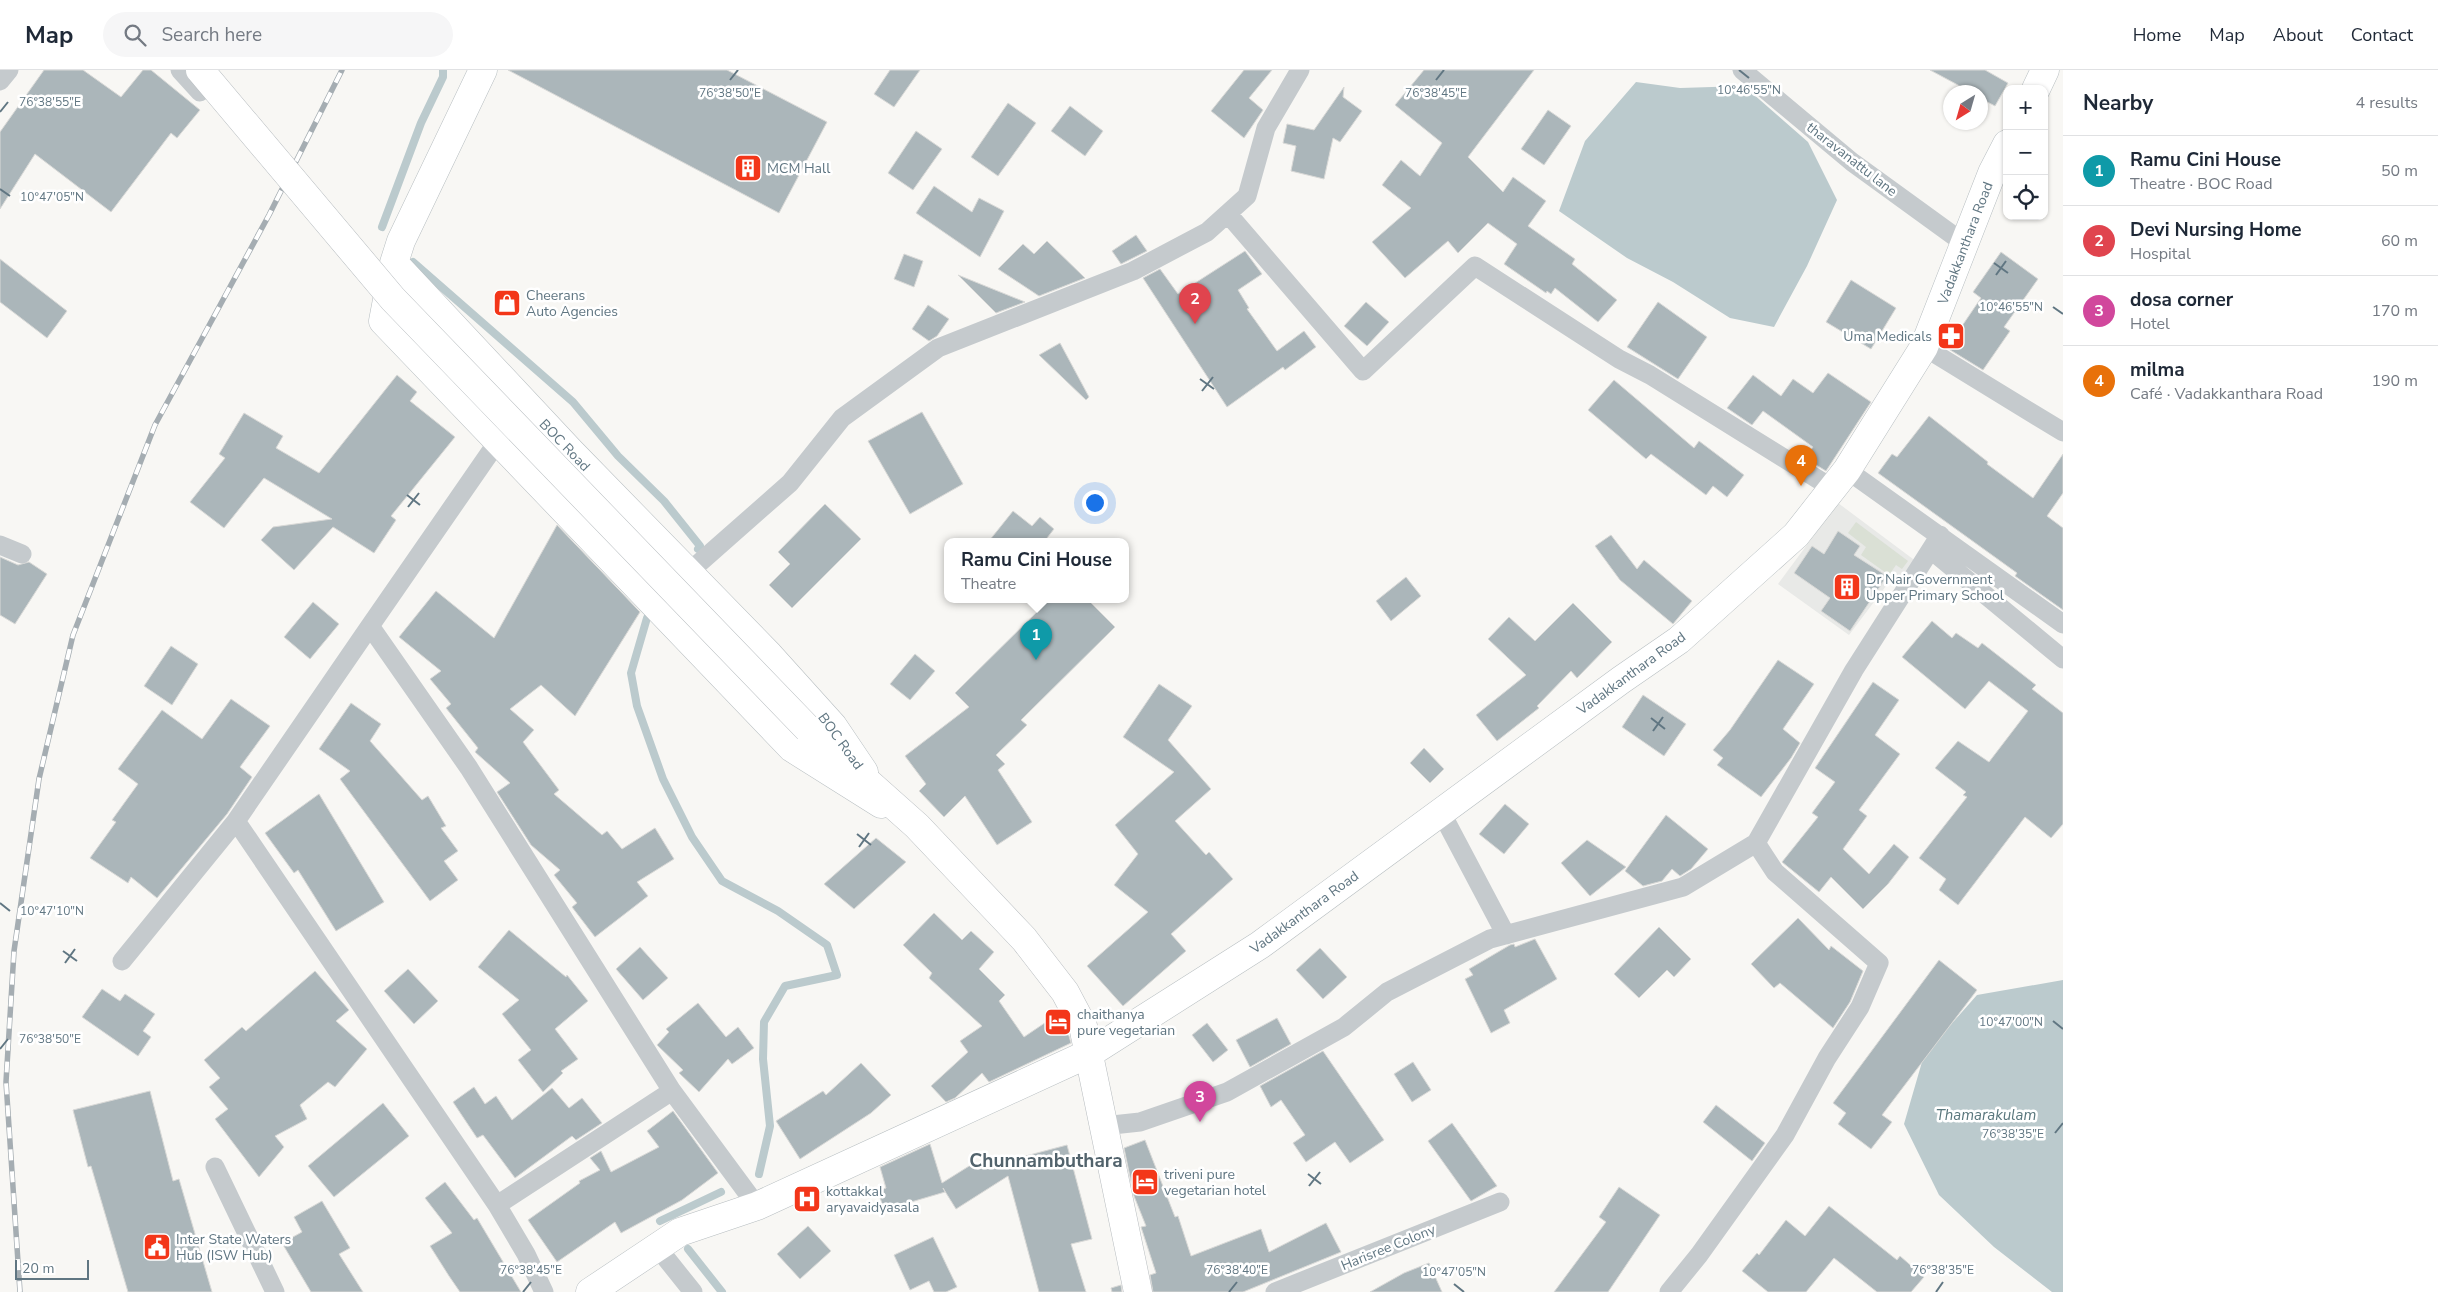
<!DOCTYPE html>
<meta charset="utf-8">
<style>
body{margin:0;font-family:"Nunito Sans",sans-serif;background:#f6f6f7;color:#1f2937}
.controls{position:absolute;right:15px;top:15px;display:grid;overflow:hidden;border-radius:10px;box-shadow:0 1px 4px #0004}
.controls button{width:45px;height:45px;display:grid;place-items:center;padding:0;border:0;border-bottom:1px solid #e0e1e3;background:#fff;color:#1f2937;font:25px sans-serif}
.compass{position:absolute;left:1943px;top:15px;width:45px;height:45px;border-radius:50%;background:#fff;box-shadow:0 1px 4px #0004;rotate:217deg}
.scale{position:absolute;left:15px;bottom:12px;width:74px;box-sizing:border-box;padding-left:5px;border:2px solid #607682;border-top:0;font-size:14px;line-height:18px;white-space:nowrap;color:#607682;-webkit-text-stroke:4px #fff;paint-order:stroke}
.you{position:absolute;left:1094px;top:432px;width:18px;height:18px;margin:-12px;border:4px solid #fff;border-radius:50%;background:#1a73e8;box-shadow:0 0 0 8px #1a73e833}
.badge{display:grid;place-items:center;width:32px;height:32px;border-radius:50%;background:#f33619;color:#fff;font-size:16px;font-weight:700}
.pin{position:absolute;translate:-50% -41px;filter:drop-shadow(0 1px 2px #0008)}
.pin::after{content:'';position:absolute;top:26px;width:18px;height:15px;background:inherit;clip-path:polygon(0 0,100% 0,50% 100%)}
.popup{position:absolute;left:944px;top:468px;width:185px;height:65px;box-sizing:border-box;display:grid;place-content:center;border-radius:10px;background:#fff;filter:drop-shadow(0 1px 4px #0005);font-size:16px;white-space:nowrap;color:#747a83}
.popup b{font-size:19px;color:#1f2937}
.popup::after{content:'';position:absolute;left:50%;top:100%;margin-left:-10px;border:10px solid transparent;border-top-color:#fff}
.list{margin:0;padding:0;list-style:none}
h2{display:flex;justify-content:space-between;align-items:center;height:65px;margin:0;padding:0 20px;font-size:21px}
h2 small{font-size:16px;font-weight:400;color:#747a83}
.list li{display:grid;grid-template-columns:32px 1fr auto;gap:15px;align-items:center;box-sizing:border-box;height:70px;padding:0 20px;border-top:1px solid #e0e1e3}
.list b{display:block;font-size:19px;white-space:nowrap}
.list p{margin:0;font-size:16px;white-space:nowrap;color:#747a83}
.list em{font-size:16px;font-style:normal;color:#747a83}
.icon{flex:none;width:28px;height:28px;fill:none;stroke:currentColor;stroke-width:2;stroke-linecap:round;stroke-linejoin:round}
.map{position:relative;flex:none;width:2063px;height:1222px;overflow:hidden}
header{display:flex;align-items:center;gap:30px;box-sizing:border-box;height:70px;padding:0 25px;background:#fff;border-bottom:1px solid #e0e1e3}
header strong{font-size:24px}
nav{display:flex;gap:28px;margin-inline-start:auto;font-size:18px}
.search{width:350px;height:45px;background:#f6f6f7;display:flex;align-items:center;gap:12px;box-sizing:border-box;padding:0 18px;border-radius:28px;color:#747a83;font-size:19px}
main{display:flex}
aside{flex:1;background:#fff}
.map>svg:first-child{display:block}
.built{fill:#e8e9e7}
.green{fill:#dae0d5}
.water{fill:#bbcacd}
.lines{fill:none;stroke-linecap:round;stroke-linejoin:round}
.stream{stroke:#bbcacd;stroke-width:8}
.building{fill:#abb6ba;stroke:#d9d9d7}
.secondary-casing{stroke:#b7bec1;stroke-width:29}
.primary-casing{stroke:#b8bdc0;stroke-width:29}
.street{stroke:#c5cacd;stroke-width:19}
.secondary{stroke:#fff;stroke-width:28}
.primary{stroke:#fff;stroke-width:28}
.rail-casing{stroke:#a5adb2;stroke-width:5.5}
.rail{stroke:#fff;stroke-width:4;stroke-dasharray:11;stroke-linecap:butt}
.primary-bridge-casing{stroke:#b8bdc0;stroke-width:29;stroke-linecap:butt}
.primary-bridge{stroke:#fff;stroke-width:28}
.ticks{fill:none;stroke:#607682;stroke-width:2}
.labels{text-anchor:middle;stroke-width:5;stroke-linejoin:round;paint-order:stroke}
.street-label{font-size:14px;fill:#607682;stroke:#fff}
.poi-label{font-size:14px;fill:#607682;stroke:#fff;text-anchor:start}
.water-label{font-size:15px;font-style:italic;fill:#5a777d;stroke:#fff}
.district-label{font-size:19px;font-weight:bold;fill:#52636c;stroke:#fff}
.ticks-label{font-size:12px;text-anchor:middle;fill:#607682;stroke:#fff;stroke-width:5;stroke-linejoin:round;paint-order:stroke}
</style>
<header>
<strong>Map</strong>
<div class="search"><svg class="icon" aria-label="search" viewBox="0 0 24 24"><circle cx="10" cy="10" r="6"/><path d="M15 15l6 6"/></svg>Search here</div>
<nav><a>Home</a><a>Map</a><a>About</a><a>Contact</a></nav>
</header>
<main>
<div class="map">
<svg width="2063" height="1222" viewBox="0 0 2063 1222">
<rect width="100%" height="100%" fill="#f8f7f4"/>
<path class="built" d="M1838 433 1917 492 1904 509 1895 504 1849 565 1778 514Z"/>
<path class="green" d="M1856 452 1908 491 1902 499 1896 495 1889 505 1861 485 1866 477 1848 463Z"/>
<path class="water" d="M1636 12 1680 18 1744 16 1808 72 1837 130 1807 196 1774 257 1730 248 1673 212 1627 188 1559 141 1585 71Z
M2063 910V1222H2052L1994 1177 1939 1125 1904 1054 1924 985 1977 925Z"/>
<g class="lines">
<path class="stream" d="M382 157 421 53 443 7V0
M413 192 573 332 618 386 664 431 700 476 698 479
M647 548 631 603 637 636 663 709 692 767 722 811 778 841 827 875 837 905 785 916 764 952 763 989 770 1056 759 1104
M660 1151 721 1122
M688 1179 722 1222"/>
</g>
<path class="building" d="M44 0H83L121 27 143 0H151L200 40 177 68 171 63 111 142 35 84 0 139V62Z
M508 0H727L827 52 779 143Z
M890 0H920L894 37 874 24Z
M1244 0H1272L1249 28 1263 40 1244 68 1211 41Z
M1424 0H1534L1468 87 1503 122 1513 107 1546 131 1528 156 1575 189 1572 194 1617 230 1598 252 1555 218 1551 224 1547 221 1546 223 1504 194 1517 174 1488 153 1458 183 1448 171 1405 208 1372 172 1411 138 1382 115 1401 90 1420 106 1442 73 1395 35Z
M1930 0H1985L2008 13 1995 36 1980 28V22H1971Z
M1344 17 1343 27 1362 41 1340 72 1333 68 1324 109 1291 101 1296 76 1283 73 1287 54 1314 60Z
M1008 33 1036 53 998 106 971 87Z
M1070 36 1103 61 1085 86 1051 61Z
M1548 40 1571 56 1544 95 1521 79Z
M916 61 942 79 913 120 888 103Z
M934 116 972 142 979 128 1004 141 980 187 916 143Z
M1136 165 1147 181 1121 194 1112 181Z
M1047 171 1085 208 1039 226 998 199 1023 174 1034 184Z
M1245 181 1262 204 1238 220 1249 238 1247 239 1277 281 1304 261 1316 277 1285 300 1283 297 1227 337 1143 208 1160 199 1178 224Z
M2001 182 2038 209 2004 257 2010 261 1983 300 1947 278 1981 228 1973 222Z
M904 184 923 191 914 217 894 209Z
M0 189 67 241 47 268 0 232Z
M958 205 1025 232 996 243Z
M1851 210 1896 238 1871 279 1826 252Z
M1366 232 1389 252 1367 276 1344 256Z
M1658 232 1707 267 1678 309 1627 277Z
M928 235 949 249 937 266 929 271 912 259Z
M1060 273 1089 327 1086 330 1039 285Z
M1828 303 1871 332 1826 401 1805 388 1813 377 1763 341 1752 355 1727 338 1753 305 1781 326 1793 309 1813 323Z
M397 305 417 322 410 331 455 367 391 446 396 450 374 483 333 457 294 500 261 470 273 457 332 449 264 408 224 458 190 432 225 388 219 384 244 343 283 366 276 378 319 403Z
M1614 310 1694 378 1699 371 1744 405 1727 427 1713 416 1706 425 1651 384 1646 389 1588 340Z
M922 342 963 414 910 444 868 371Z
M1929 346 1988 392 1987 394 2033 428 2063 384V423L2047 446 2063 458V540L2015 506 2017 503 1878 403 1892 384 1897 387Z
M825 434 861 469 792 538 769 515 790 494 778 482Z
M1013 441 1032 456 1040 447 1054 459 1047 468 1051 471H989Z
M557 455 640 542 575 646 541 615 510 639 534 660 523 672 559 720 554 724 602 765 607 761 622 779 655 758 674 789 637 812 648 826 595 867 572 837 577 833 554 805 560 800 531 775 497 722 510 713 475 682 478 678 446 638 451 634 430 609 441 601 399 567 436 521 494 568Z
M1838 461 1860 476 1854 485 1887 506 1850 561 1821 541 1830 528 1794 503 1812 476 1824 484Z
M1611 465 1637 499 1644 490 1692 531 1673 554 1620 510 1595 476Z
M0 487 18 495 29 492 47 504 15 554 0 545Z
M1406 507 1421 526 1391 551 1376 531Z
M1050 529H1087L1115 557 1021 650 1027 655 996 685 1005 694 998 700 1032 752 997 775 965 726 944 747 919 721 926 714 905 686 969 637 955 623Z
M313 532 339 554 310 589 284 567Z
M1573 533 1612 572 1577 608 1571 601 1537 636 1539 638 1497 671 1476 645 1526 605 1488 569 1509 547 1535 571Z
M1932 551 1952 568 1956 563 1978 578 1982 573 2036 615 2032 619 2063 643V754L2051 768 2025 747 1958 835 1939 820 1946 809 1919 788 1967 727 1963 725 1966 722 1935 698 1958 671 1989 692 2028 641 1989 611 1965 639 1902 587Z
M171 576 198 594 172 635 144 616Z
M915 584 935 601 910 630 890 614Z
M1778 590 1814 614 1783 659 1800 673 1791 688 1761 727 1717 695 1723 688 1713 680 1730 660Z
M1873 612 1899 630 1875 665 1900 684 1859 740 1867 746 1843 779 1869 804 1894 774 1909 787 1888 814 1863 839 1831 807 1819 822 1782 792 1818 747 1812 743 1835 712 1815 698Z
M1159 614 1192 636 1168 670 1211 719 1175 751 1206 785 1209 782 1233 809 1171 864 1186 881 1123 936 1087 896 1148 842 1114 815 1138 784 1115 755 1174 702 1123 667Z
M1643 625 1686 654 1664 686 1622 657Z
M231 629 270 656 240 697 252 707 227 744 157 828 131 807 128 813 90 788 116 752 112 750 138 714 118 699 162 640 202 669Z
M351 633 381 654 370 671 422 730 428 726 446 756 441 758 458 781 444 791 458 810 430 831 340 709 350 701 319 679Z
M1424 678 1444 699 1430 713 1410 693Z
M319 724 384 832 336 861 298 800 294 803 265 763Z
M1505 734 1529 754 1504 784 1479 764Z
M1666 745 1708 779 1691 799 1680 806 1672 799 1662 811 1643 816 1625 801Z
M876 768 906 792 854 839 824 814Z
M1587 770 1626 797 1590 826 1561 793Z
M934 843 962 870 971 861 994 882 979 899 1005 925 999 931 1024 967 1055 946 1069 966 1071 973 989 1012 982 1003 955 1028 946 1032 931 1016 968 982 960 971 982 956 929 908 932 903 903 875Z
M1798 848 1829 880 1831 876 1863 901 1850 932 1833 958 1780 913 1774 918 1751 894Z
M1659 857 1691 889 1674 907 1667 900 1639 928 1614 904Z
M509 860 566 907 567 905 588 931 555 959 578 989 561 1001 563 1003 543 1022 518 990 531 980 502 944 519 930 478 897Z
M1535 869 1557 909 1504 940 1510 953 1491 963 1465 909 1473 905 1469 899 1510 875 1514 874 1515 877Z
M640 877 668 908 643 930 616 899Z
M1320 878 1347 907 1323 929 1296 900Z
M1939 890 1977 920 1882 1045 1892 1052 1871 1079 1838 1054 1846 1043 1833 1033Z
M408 899 438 931 414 954 384 921Z
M315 901 349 940 336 951 367 979 335 1017 328 1012 300 1035 307 1049 275 1066 284 1077 259 1107 215 1049 228 1039 209 1017 220 1008 204 990 242 957 246 961Z
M102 919 120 931 125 924 155 944 143 961 151 967 138 986 82 947Z
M698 933 726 967 738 957 754 978 732 994 728 989 699 1022 679 1003 683 1000 657 975 669 962 666 959Z
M1277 948 1291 974 1250 997 1236 970Z
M1207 953 1228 980 1213 992 1192 965Z
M1323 981 1384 1070 1350 1093 1335 1072 1306 1092 1293 1073 1305 1065 1281 1030 1271 1037 1260 1016Z
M1413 992 1431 1020 1412 1032 1394 1004Z
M861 993 891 1025 871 1043 800 1089 776 1051 823 1021 826 1025Z
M474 1017 485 1034 496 1026 512 1050 552 1018 569 1038 582 1028 602 1053 576 1070 572 1066 515 1108 483 1065 477 1068 453 1032Z
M150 1021 173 1111 179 1109 212 1222H128L91 1096 88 1097 73 1040Z
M383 1033 409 1066 334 1127 308 1096Z
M1716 1035 1765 1073 1752 1091 1703 1052Z
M673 1041 718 1103 682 1130 621 1163 615 1152 557 1192 528 1150 580 1113 579 1111 600 1100 590 1088 601 1081 611 1102 659 1077 647 1061Z
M1452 1053 1497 1116 1471 1131 1428 1071Z
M1145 1070 1175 1147 1178 1146 1191 1186 1261 1159 1269 1182 1326 1153 1341 1182 1243 1222H1153L1150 1205 1156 1203 1141 1157 1146 1156 1134 1126 1124 1078Z
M930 1074 942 1113 974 1093 977 1099 1067 1075 1092 1169 1071 1174 1086 1222H1039L1008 1106 956 1139 943 1118 945 1122 884 1140 878 1121 886 1118 880 1097Z
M445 1112 474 1150 477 1148 521 1222H460L449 1206 430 1176 452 1163 425 1128Z
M1619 1117 1660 1145 1608 1222H1554L1606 1152 1599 1147Z
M322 1131 350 1178 339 1184 363 1222H311L282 1173 302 1162 294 1147Z
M1829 1136 1897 1190 1900 1186 1924 1207 1911 1222H1877L1834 1188 1806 1222H1768L1742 1201 1757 1183 1759 1185 1786 1150 1805 1166Z
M808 1156 831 1181 800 1209 777 1184Z
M933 1167 957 1217 946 1222H934L929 1211 910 1220 894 1185Z
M1429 1193 1442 1222H1370L1404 1203Z
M1121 1215 1122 1222H1112L1111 1218Z"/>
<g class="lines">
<g class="secondary-casing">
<path id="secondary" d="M483 0 401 171 394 193 383 251 792 678 881 734
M2036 19 2045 0
M394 193 570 381 769 585 833 656 864 702
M590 1222 680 1162 757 1136 1090 983 1260 875 1621 610 1679 570 1796 465 1847 400 1924 277 1992 103 2007 74"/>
</g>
<g class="primary-casing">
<path id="primary" d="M808 659 917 756 1024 869 1065 922 1083 956 1138 1222"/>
</g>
<path class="street" d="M180 0 200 22
M1742 0 1852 92 1965 174
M0 11 9 0
M1228 144 1363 301 1475 196 1619 289 1650 305 1832 418
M1924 277 2063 362
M1847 400 2063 554
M0 475 22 484
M1931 480 2063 589
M689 502 790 413 842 348 938 278 1133 201 1207 162 1247 126 1266 58 1300 0
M370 556 498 371
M1441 742 1506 865
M122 891 236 751
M1103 1056 1140 1052 1227 1022 1344 957 1387 922 1490 869 1683 817 1756 773
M215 1097 275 1222
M497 1135 672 1021
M657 1177 693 1222
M544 1222 526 1184 497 1135 236 751 370 556 469 698 672 1021 757 1136
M1275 1222 1500 1132
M1669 1222 1699 1185 1785 1065 1827 988 1860 937 1879 893 1775 802 1756 773 1854 600 1940 465"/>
<use href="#secondary" class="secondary"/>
<use href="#primary" class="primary"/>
<g class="rail-casing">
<path id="rail" d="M20 1222 6 1012 14 881 39 709 73 565 155 355 269 145 342 0"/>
</g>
<use href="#rail" class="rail"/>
<g class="primary-bridge-casing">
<path id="primary-bridge" d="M200 0 393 229 808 659"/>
</g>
<use href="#primary-bridge" class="primary-bridge"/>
</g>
<path class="ticks" d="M1739 0 1749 8M730 10 738 0M1436 10 1444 0M0 42 8 32M0 119 10 126M1994 193 2008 203M1996 205 2006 191M2053 237 2063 244M1200 309 1214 319M1202 321 1213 307M407 425 420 435M408 437 419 423M1651 648 1665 659M1653 661 1663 647M857 764 871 775M859 777 869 763M0 833 10 841M63 881 77 891M65 893 75 879M2053 951 2063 959M0 979 8 969M2055 1063 2063 1053M1308 1104 1321 1114M1309 1116 1320 1102M1454 1214 1464 1222M523 1222 531 1212M1229 1222 1237 1212M1936 1222 1943 1212"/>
<defs>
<g id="building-square" transform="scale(1.4375)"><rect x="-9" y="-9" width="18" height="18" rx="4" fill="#f33619" stroke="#fff"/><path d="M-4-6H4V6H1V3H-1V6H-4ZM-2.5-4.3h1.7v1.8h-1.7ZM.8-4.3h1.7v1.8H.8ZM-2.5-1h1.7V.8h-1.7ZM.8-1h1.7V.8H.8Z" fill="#fff"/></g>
<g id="shop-square" transform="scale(1.4375)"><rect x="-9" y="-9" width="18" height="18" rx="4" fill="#f33619" stroke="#fff"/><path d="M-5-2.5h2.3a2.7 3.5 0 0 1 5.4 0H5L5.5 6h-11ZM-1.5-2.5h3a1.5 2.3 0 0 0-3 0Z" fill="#fff"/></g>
<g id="pharmacy-square" transform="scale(1.4375)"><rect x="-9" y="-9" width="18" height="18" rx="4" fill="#f33619" stroke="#fff"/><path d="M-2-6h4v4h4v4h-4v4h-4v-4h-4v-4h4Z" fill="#fff"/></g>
<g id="hotel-square" transform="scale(1.4375)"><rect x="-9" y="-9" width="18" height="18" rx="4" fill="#f33619" stroke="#fff"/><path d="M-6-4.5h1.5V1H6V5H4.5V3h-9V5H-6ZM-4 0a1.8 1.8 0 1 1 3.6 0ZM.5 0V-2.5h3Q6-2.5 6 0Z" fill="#fff"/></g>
<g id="hospital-square" transform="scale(1.4375)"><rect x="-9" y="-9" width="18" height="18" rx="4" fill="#f33619" stroke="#fff"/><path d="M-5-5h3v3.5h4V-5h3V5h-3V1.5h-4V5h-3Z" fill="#fff"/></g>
<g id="civic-square" transform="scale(1.4375)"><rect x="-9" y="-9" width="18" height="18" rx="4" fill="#f33619" stroke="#fff"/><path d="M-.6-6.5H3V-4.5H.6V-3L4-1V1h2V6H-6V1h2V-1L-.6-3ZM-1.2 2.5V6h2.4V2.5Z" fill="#fff"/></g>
</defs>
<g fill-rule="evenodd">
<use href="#building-square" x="748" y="98"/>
<use href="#shop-square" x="507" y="233"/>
<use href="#pharmacy-square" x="1951" y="266"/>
<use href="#building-square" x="1847" y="517"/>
<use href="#hotel-square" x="1058" y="952"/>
<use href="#hotel-square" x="1145" y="1112"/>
<use href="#hospital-square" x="807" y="1129"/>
<use href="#civic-square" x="157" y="1177"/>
</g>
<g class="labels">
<g class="street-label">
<text transform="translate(1852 89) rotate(38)" y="5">tharavanattu lane</text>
<text transform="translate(1965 173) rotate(-69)" y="5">Vadakkanthara Road</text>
<text transform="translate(565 375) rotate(46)" y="5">BOC Road</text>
<text transform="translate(1631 603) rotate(-36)" y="5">Vadakkanthara Road</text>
<text transform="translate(841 671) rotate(54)" y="5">BOC Road</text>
<text transform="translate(1304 842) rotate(-36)" y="5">Vadakkanthara Road</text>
<text transform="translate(1388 1177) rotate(-22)" y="5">Harisree Colony</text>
</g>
<g class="poi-label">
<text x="767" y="103">MCM Hall</text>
<text x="526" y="230">Cheerans<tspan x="526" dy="16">Auto Agencies</tspan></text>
<text x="1932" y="271" text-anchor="end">Uma Medicals</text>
<text x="1866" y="514">Dr Nair Government<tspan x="1866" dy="16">Upper Primary School</tspan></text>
<text x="1077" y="949">chaithanya<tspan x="1077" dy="16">pure vegetarian</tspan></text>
<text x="1164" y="1109">triveni pure<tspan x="1164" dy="16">vegetarian hotel</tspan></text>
<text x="826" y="1126">kottakkal<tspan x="826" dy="16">aryavaidyasala</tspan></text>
<text x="176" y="1174">Inter State Waters<tspan x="176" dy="16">Hub (ISW Hub)</tspan></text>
</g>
<g class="water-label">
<text x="1986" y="1050">Thamarakulam</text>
</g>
<g class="district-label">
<text x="1046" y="1097">Chunnambuthara</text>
</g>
</g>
<g class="ticks-label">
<text x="1749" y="24">10°46'55"N</text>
<text x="730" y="27">76°38'50"E</text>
<text x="1436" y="27">76°38'45"E</text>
<text x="50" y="36">76°38'55"E</text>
<text x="52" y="131">10°47'05"N</text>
<text x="2011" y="241">10°46'55"N</text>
<text x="52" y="845">10°47'10"N</text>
<text x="2011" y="956">10°47'00"N</text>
<text x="50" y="973">76°38'50"E</text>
<text x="2013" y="1068">76°38'35"E</text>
<text x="531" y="1204">76°38'45"E</text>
<text x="1237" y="1204">76°38'40"E</text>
<text x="1943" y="1204">76°38'35"E</text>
<text x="1454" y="1206">10°47'05"N</text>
</g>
</svg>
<div class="controls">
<button>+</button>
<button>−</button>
<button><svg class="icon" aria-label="locate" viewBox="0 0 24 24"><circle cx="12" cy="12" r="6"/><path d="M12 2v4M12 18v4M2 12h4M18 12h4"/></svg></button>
</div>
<svg class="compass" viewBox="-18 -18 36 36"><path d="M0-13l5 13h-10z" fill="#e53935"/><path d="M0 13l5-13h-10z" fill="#747a83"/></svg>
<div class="scale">20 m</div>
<div class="you"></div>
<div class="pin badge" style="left:1036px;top:590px;background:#0f9aa8">1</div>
<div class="popup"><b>Ramu Cini House</b>Theatre</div>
<div class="pin badge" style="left:1195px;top:254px;background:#e0444e">2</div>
<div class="pin badge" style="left:1200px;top:1052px;background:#d1479c">3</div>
<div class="pin badge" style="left:1801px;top:416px;background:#e8710a">4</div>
</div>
<aside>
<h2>Nearby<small>4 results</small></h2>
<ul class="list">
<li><span class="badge" style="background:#0f9aa8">1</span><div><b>Ramu Cini House</b><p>Theatre · BOC Road</p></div><em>50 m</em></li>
<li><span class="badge" style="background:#e0444e">2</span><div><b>Devi Nursing Home</b><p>Hospital</p></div><em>60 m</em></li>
<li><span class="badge" style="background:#d1479c">3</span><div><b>dosa corner</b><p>Hotel</p></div><em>170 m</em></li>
<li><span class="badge" style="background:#e8710a">4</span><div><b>milma</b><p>Café · Vadakkanthara Road</p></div><em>190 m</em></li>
</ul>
</aside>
</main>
